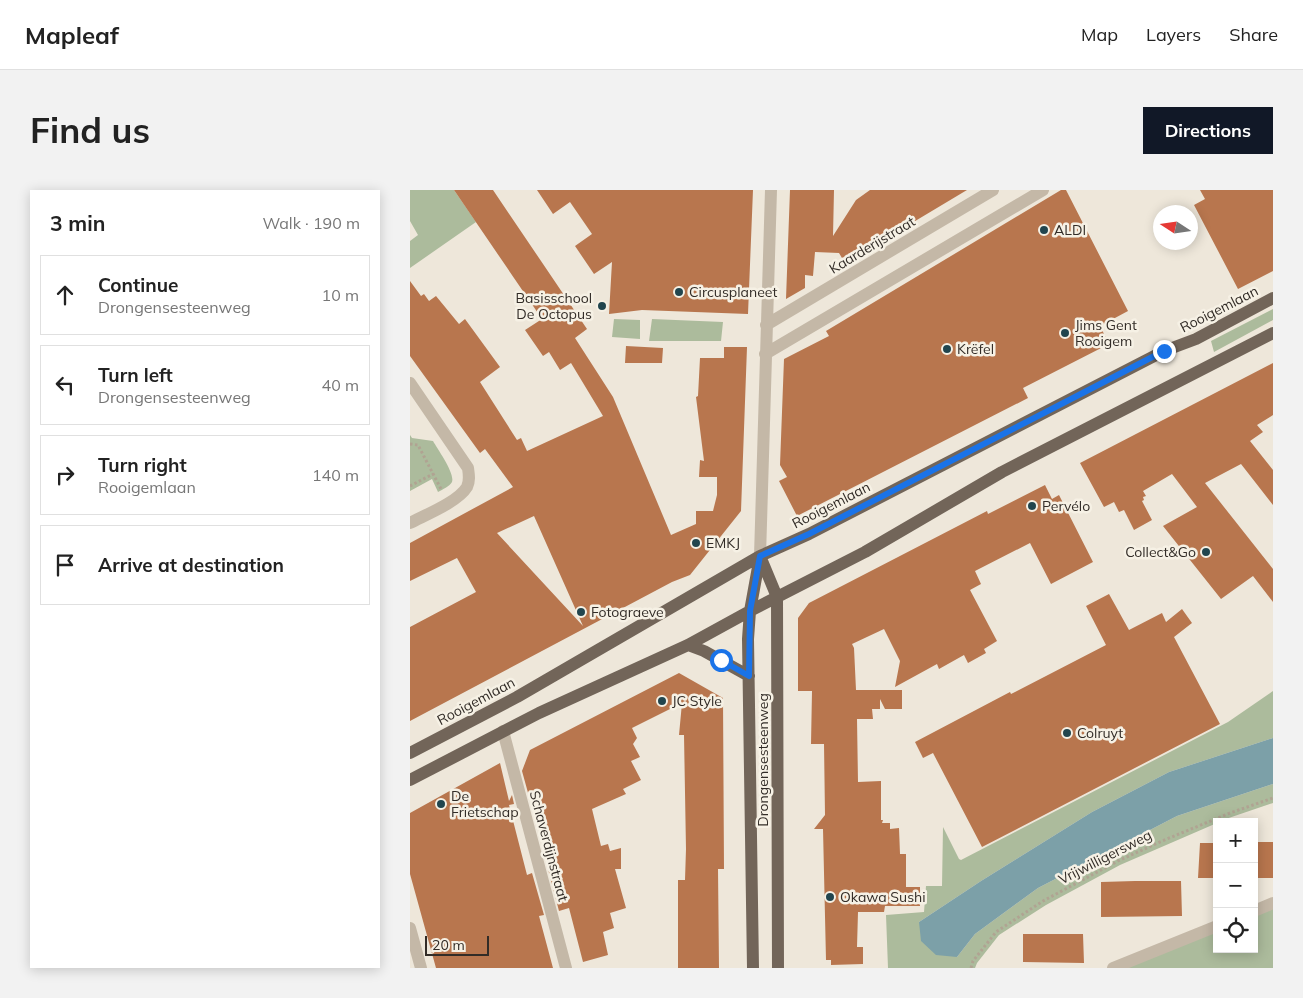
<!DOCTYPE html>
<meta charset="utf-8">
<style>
body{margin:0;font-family:Mulish,sans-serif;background:#f2f2f2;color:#222}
.controls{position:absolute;right:15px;bottom:15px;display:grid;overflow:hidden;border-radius:0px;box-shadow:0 2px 12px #0003}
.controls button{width:45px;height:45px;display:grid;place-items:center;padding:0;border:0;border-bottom:1px solid #e0e0e0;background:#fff;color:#222;font:25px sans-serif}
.compass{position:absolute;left:743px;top:15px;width:45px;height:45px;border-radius:50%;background:#fff;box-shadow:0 2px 12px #0003;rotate:282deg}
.scale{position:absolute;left:15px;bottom:12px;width:64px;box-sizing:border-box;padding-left:5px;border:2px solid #322c27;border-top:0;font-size:14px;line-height:18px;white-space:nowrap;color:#322c27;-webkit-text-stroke:4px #f6f1e5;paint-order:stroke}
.stop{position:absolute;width:15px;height:15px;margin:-11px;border:4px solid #1a73e8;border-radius:50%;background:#fff}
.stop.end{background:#1a73e8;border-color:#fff;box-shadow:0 1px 5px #0008}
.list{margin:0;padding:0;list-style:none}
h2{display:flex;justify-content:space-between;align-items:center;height:65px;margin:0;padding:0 20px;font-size:21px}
h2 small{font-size:16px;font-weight:400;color:#767676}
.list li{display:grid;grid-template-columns:32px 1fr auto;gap:15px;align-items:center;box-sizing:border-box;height:80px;margin:0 10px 10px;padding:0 10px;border:1px solid #e0e0e0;border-radius:0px}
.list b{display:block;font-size:19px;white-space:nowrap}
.list p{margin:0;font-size:16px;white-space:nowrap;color:#767676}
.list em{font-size:16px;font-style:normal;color:#767676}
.icon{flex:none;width:28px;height:28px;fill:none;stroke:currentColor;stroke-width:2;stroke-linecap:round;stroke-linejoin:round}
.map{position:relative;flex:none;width:863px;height:778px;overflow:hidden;border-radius:0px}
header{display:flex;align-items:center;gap:30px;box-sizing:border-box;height:70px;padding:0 25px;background:#fff;border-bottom:1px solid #e0e0e0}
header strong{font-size:24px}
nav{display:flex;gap:28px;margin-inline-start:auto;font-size:18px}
.intro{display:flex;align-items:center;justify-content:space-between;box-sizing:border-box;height:120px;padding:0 30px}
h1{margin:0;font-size:35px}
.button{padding:12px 22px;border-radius:0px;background:#111827;color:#fff;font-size:18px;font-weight:700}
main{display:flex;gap:30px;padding:0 30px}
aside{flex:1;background:#fff;border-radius:0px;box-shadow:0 2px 12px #0003}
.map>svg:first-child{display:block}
.green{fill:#acbb9c}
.water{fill:#7ca0a8}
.building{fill:#b8764e;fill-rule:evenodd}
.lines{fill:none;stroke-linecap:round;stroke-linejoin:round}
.path{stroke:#b0a392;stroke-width:3;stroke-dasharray:2.5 2.5;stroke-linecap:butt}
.minor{stroke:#c4b8a7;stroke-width:12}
.major{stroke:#726559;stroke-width:12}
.route{stroke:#1a73e8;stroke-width:6}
.poi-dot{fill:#21454e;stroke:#f6f1e5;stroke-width:2}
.labels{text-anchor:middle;stroke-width:5;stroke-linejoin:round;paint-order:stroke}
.poi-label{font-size:14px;fill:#322c27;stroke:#f6f1e5;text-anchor:start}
.street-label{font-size:14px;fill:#322c27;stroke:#f6f1e5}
</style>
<header>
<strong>Mapleaf</strong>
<nav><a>Map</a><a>Layers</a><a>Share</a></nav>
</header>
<div class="intro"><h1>Find us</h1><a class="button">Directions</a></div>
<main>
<aside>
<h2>3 min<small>Walk · 190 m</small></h2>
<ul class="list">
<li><svg class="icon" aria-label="ahead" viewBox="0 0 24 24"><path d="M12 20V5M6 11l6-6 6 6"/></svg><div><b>Continue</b><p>Drongensesteenweg</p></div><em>10 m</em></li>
<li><svg class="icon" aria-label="left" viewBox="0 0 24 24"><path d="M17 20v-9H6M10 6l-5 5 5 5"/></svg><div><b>Turn left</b><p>Drongensesteenweg</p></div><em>40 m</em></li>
<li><svg class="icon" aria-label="right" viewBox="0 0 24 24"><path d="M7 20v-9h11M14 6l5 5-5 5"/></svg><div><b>Turn right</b><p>Rooigemlaan</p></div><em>140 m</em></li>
<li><svg class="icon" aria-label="arrive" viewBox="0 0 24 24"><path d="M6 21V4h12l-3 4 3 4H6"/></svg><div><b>Arrive at destination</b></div></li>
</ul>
</aside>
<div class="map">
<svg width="863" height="778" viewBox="0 0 863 778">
<rect width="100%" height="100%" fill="#eee7da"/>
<path class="green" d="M0 0H44L66 32 0 78V51L8 45 0 31Z
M863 119V130L804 162 801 151Z
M204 129 230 130V149L202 147Z
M242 129 313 132 311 151H239Z
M0 245 2 248 23 251C28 260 45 283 42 292 39 297 33 299 28 302L22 289 0 301Z
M863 501V548L759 582 682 622 571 691 509 732 547 767 565 744 628 698 767 626 863 594V613L807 632V633L710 675 636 715 589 745 567 773 565 778H478L476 725 514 722 516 696H532L533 637 549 669 551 670 818 532Z
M863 713V778H703L807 736V759H844V721Z"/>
<path class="water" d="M863 548V594L767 626 628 698 565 744 547 767 526 765 511 751 509 732 571 691 682 622 759 582Z"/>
<path class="building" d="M44 0H83L177 139 165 148 203 207 261 345 286 334V321H303L307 305V287H289L290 270 294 271 286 207 288 206 290 168H314V157H337L331 321 280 385 262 392 0 531V437L66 402 47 368 0 391V353L103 297 75 259 70 263 0 166V91L11 106 14 104 19 111 26 106 49 134 55 129 90 177 70 192 107 250 111 248 117 261 193 226 161 173 150 180 139 162 133 166 115 140 132 129ZM124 326 173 436 87 343Z
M127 0H343L338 124 232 120 199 124 202 72 184 84 165 56 182 44 160 12 143 24Z
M380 0H424L423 46 446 10 460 0H557L435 73 429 63 405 62 403 86 395 85V98L376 109Z
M651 0H656L718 121 690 136 699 154 613 198 618 208 387 326 369 291 377 287 370 275 374 169 419 146 416 141Z
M790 0H863V81L828 99 784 15 795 9Z
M216 156 253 158 252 173H215Z
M863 173V225L847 235 853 242 840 251 863 280V315L831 274 795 293 863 379V412L843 386 811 409 753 336 787 317 762 284 733 301 736 306 733 307 734 310 732 311 742 330 724 340 714 320 709 322 704 312 694 317 670 273Z
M635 295 642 309 649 305 683 372 641 394 620 353 565 381 571 394 560 400 587 451 574 459 576 463 558 473 554 465 529 479 527 474 485 497 490 471 474 439 442 454 444 458 446 500H492V519H475L470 509V519H462L463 529H447L448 592 471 591V630H473L472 633H480V639L489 638 490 664H496V697H510V716H475L474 722H448L447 757H453V774L421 775V770H416L413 639H404L415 625 414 554H401L402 501H388V428L399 413 577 321 578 324Z
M699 404 719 440 752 423 756 432 772 419 782 433 764 447 810 534 572 657 523 563 513 568 505 552 600 502 601 504 696 455 676 416Z
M269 483 313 508 314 679H308L309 778H268V690H275L276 659 274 545H269L272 513 222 538 227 548 223 554 230 567 221 571 231 590 213 599 216 604 182 619 191 656 198 654 200 661 211 658V679H205L216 718 200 723 204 738 193 742 198 765 173 772 159 718 149 721 138 679 148 676 129 608 120 610 112 581 120 560Z
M90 573 99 611 102 605 104 614 99 615 117 685 122 683 134 725 129 726 143 778H26L0 684V623Z
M844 652H863V688H844Z
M790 653H807V688H788Z
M725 691H771L772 726 691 727V692Z
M613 744H673L674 773 613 772Z"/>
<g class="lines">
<path class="path" d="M0 254 8 255 31 299
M0 296 23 284
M561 778 563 771 586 742 633 711 708 671 752 651 820 623 863 608"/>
<path class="minor" d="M356 135 583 0
M355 164 633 0
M0 193 58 278C59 285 60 291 57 297 48 312 15 325 0 333
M350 366 361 0
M93 541 156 778
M844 721 863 713
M0 738 11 778
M703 778 807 736"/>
<path class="major" d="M350 366 367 407 368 778
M278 455 294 461 339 486
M0 563 107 507 350 366 399 344 754 161 786 149 863 108
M0 590 129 523 278 455 340 421 455 362 592 282 863 143
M343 778 338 449 340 421 350 366"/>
</g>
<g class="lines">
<path class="route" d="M311 470 339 486 340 421 350 366 399 344 754 161"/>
</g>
<g class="poi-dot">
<circle cx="634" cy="40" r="5"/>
<circle cx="269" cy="102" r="5"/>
<circle cx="192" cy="116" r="5"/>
<circle cx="655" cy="143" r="5"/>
<circle cx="537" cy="159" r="5"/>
<circle cx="622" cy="316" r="5"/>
<circle cx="286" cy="353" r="5"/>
<circle cx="796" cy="362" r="5"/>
<circle cx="171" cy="422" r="5"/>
<circle cx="252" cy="511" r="5"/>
<circle cx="657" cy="543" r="5"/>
<circle cx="31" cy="614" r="5"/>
<circle cx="420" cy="707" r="5"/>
</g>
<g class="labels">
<g class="poi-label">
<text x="644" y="45">ALDI</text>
<text x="279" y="107">Circusplaneet</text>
<text x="182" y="113" text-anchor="end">Basisschool<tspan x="182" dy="16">De Octopus</tspan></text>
<text x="665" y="140">Jims Gent<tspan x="665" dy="16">Rooigem</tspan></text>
<text x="547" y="164">Krëfel</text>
<text x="632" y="321">Pervélo</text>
<text x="296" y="358">EMKJ</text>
<text x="786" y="367" text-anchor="end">Collect&amp;Go</text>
<text x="181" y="427">Fotograeve</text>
<text x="262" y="516">JC Style</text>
<text x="667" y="548">Colruyt</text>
<text x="41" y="611">De<tspan x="41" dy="16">Frietschap</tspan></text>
<text x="430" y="712">Okawa Sushi</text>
</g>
<g class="street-label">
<text transform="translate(462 55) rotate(-31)" y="5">Kaarderijstraat</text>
<text transform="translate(809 119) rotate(-27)" y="5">Rooigemlaan</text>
<text transform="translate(421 315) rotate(-27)" y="5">Rooigemlaan</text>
<text transform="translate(66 511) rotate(-28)" y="5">Rooigemlaan</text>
<text transform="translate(353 570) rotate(-90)" y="5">Drongensesteenweg</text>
<text transform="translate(139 656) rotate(75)" y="5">Schaverdijnstraat</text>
<text transform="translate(695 667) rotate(-27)" y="5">Vrijwilligersweg</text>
</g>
</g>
</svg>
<div class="controls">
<button>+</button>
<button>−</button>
<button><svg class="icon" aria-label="locate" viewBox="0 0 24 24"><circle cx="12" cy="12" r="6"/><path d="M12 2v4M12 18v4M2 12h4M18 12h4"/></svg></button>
</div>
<svg class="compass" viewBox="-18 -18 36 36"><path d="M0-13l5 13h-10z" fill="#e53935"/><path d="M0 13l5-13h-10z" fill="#767676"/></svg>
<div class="scale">20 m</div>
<div class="stop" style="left:311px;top:470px"></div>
<div class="stop end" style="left:754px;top:161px"></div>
</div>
</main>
